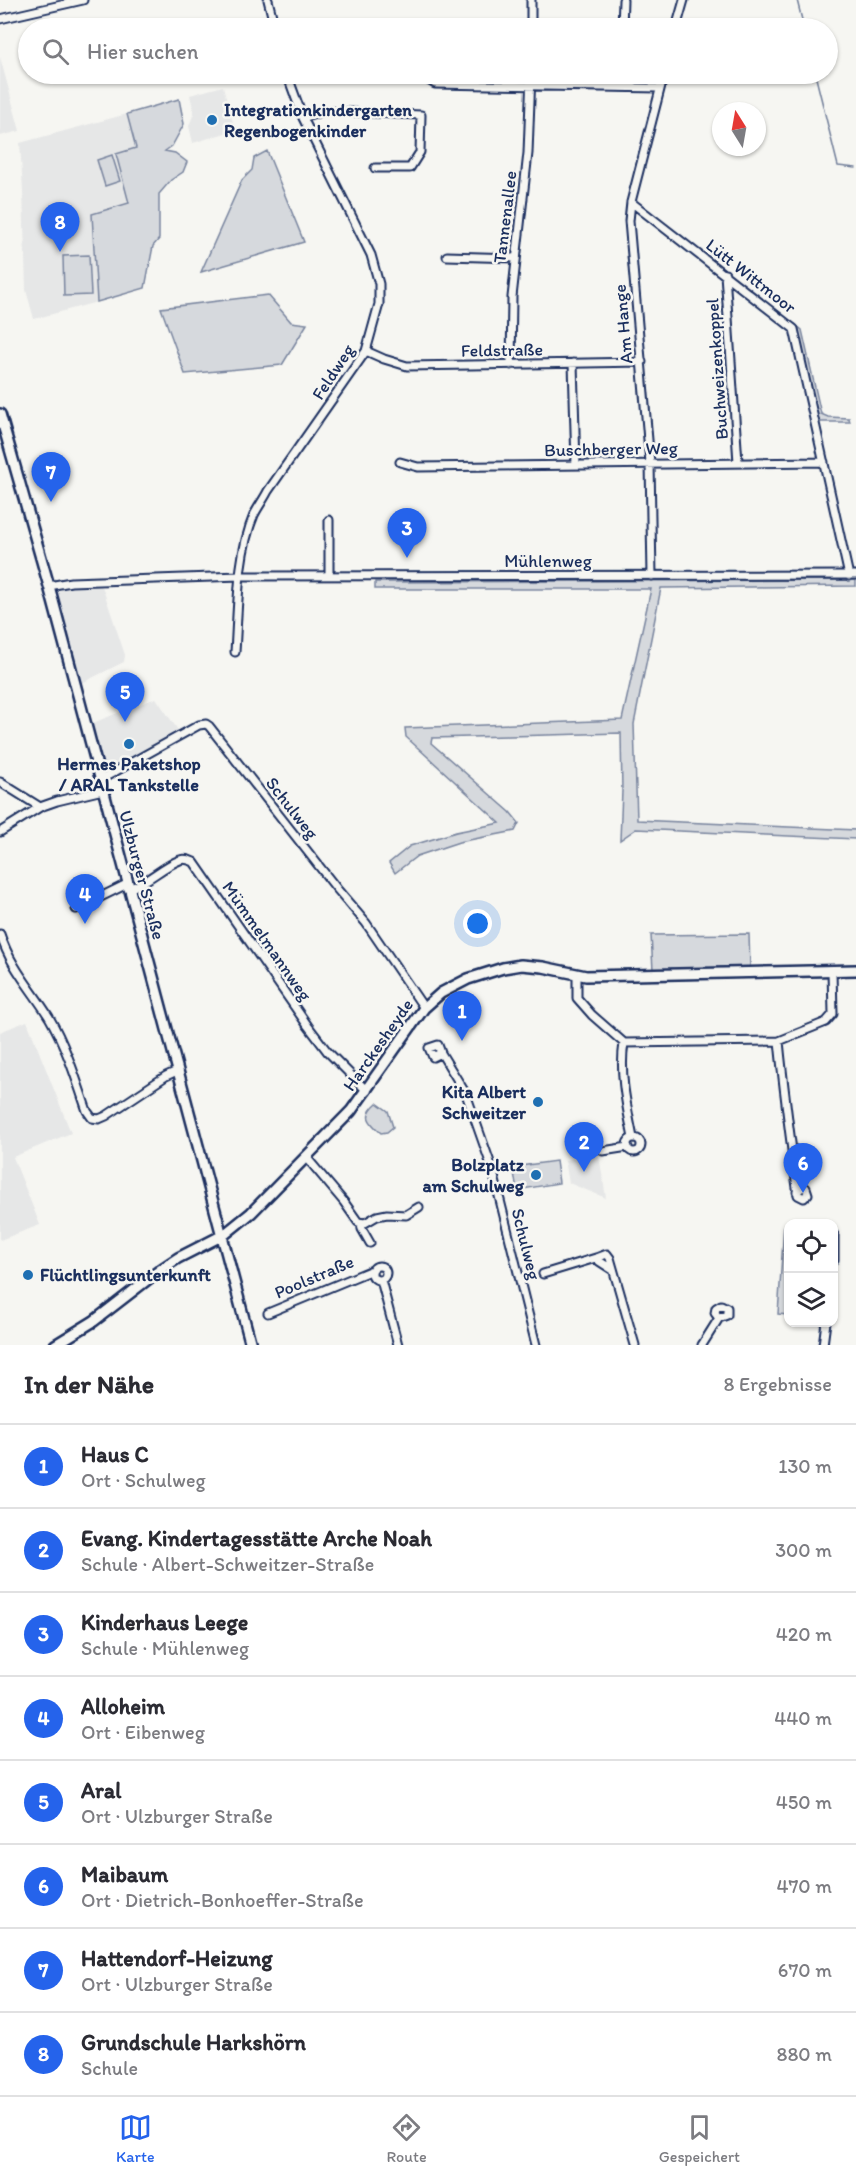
<!DOCTYPE html>
<html lang="de">
<meta charset="utf-8">
<style>
body{margin:0;font-family:Itim,sans-serif;background:#f2f2f3;color:#2b2b33}
.controls{position:absolute;right:18px;bottom:18px;display:grid;overflow:hidden;border-radius:12px;box-shadow:0 2px 4px #0004}
.controls button{width:54px;height:54px;display:grid;place-items:center;padding:0;border:0;border-bottom:2px solid #e1e1e2;background:#fff;color:#2b2b33;font:30px sans-serif}
.compass{position:absolute;left:712px;top:102px;width:54px;height:54px;border-radius:50%;background:#fff;box-shadow:0 2px 4px #0004;rotate:349deg}
.you{position:absolute;left:478px;top:924px;width:21px;height:21px;margin:-15px;border:4px solid #fff;border-radius:50%;background:#1a73e8;box-shadow:0 0 0 9px #1a73e833}
.badge{display:grid;place-items:center;width:39px;height:39px;border-radius:50%;background:#2563eb;color:#fff;font-size:20px;font-weight:700}
.pin{position:absolute;translate:-50% -50px;filter:drop-shadow(0 2px 3px #0008)}
.pin::after{content:'';position:absolute;top:32px;width:21px;height:18px;background:inherit;clip-path:polygon(0 0,100% 0,50% 100%)}
.list{margin:0;padding:0;list-style:none}
h2{display:flex;justify-content:space-between;align-items:center;height:78px;margin:0;padding:0 24px;font-size:26px}
h2 small{font-size:20px;font-weight:400;color:#7c7c81}
.list li{display:grid;grid-template-columns:39px 1fr auto;gap:18px;align-items:center;box-sizing:border-box;height:84px;padding:0 24px;border-top:2px solid #e1e1e2}
.list b{display:block;font-size:22px;white-space:nowrap}
.list p{margin:0;font-size:20px;white-space:nowrap;color:#7c7c81}
.list em{font-size:20px;font-style:normal;color:#7c7c81}
.icon{flex:none;width:33px;height:33px;fill:none;stroke:currentColor;stroke-width:2;stroke-linecap:round;stroke-linejoin:round}
.map{position:relative;flex:none;width:856px;height:1345px;overflow:hidden}
.search{position:absolute;background:#fff;box-shadow:0 2px 4px #0004;left:18px;right:18px;top:18px;height:66px;display:flex;align-items:center;gap:15px;box-sizing:border-box;padding:0 21px;border-radius:33px;color:#7c7c81;font-size:22px}
.sheet{height:750px;background:#fff}
nav{display:flex;justify-content:space-around;align-items:center;box-sizing:border-box;height:84px;border-top:2px solid #e1e1e2;background:#fff;font-size:16px;color:#7c7c81}
nav a{display:grid;justify-items:center;gap:3px}
nav .on{color:#2563eb}
.map>svg:first-child{display:block}
.built{fill:#e6e7e7}
.green{fill:#d6d9dd;stroke:#78849e;stroke-width:1.5}
.lines{fill:none;stroke-linecap:round;stroke-linejoin:round}
.stream{stroke:#717e99;stroke-width:1.5}
.minor-casing{stroke:#1b2f5e;stroke-width:11}
.secondary-casing{stroke:#1b2f5e;stroke-width:14}
.minor{stroke:#f6f6f2;stroke-width:7}
.secondary{stroke:#f6f6f2;stroke-width:9}
.poi-dot{fill:#1f6fb2;stroke:#f6f6f2;stroke-width:2}
.labels{text-anchor:middle;stroke-width:5;stroke-linejoin:round;paint-order:stroke}
.poi-label{font-size:18px;font-weight:bold;fill:#1b2f5e;stroke:#f6f6f2;text-anchor:start}
.street-label{font-size:18px;fill:#1b2f5e;stroke:#f6f6f2}
</style>
<div class="map">
<svg width="856" height="1345" viewBox="0 0 856 1345">
<rect width="100%" height="100%" fill="#f6f6f2"/>
<filter id="ink" filterUnits="userSpaceOnUse"><feTurbulence type="fractalNoise" baseFrequency=".0167" numOctaves="2"/><feDisplacementMap in="SourceGraphic" scale="12" xChannelSelector="R" yChannelSelector="G"/><feConvolveMatrix kernelMatrix="1 2 1 2 8 2 1 2 1" color-interpolation-filters="sRGB"/></filter>
<g filter="url(#ink)">
<path class="built" d="M0 57 20 131 0 136Z
M223 86 235 130 193 143 189 126 194 113 190 95Z
M127 114 136 149 116 155 130 203 92 214 97 302 34 319 26 290 23 191 20 143Z
M101 583 125 655 124 662 82 683 58 592 66 587Z
M156 698 180 733 103 769 90 724Z
M27 1021 71 1133 13 1157 40 1225 0 1240V1032Z
M599 1155 606 1198 569 1183 565 1160Z"/>
<path class="green" d="M179 99 184 124 172 146 165 151 175 153 187 162 183 172 171 180 159 194V239L153 246 145 288 97 302 92 214 129 203 116 154 136 148 127 114Z
M267 151 304 242 201 272 242 180 252 170 254 158Z
M112 155 120 181 105 186 97 160Z
M89 255 91 295 64 296 63 256Z
M268 295 291 322 307 324 282 365 185 374 161 308Z
M796 325 802 330 821 414 828 417 849 418 850 422H818Z
M856 580V586L661 588 634 724 637 820 856 830V839L636 829 620 840 622 791 621 733 432 738 431 743 510 812 519 823 515 831 459 842 417 856 395 873 389 863 410 846 456 832 500 823 406 737 405 728 622 720 651 589H375V582Z
M749 934 750 968 653 970 651 935Z
M377 1103 388 1111 393 1127 387 1132 381 1133C369 1122 362 1116 377 1103Z
M556 1161 559 1183 517 1190 513 1167Z
M784 1226 788 1227V1315L778 1314Z"/>
<g class="lines">
<path class="stream" d="M797 0 804 28
M815 74 838 166 856 168"/>
<g class="minor-casing">
<path id="minor" d="M268 0 275 28
M0 19 83 0
M531 28V0
M622 28 623 0
M676 28 684 0
M423 74 425 78 435 84 659 88
M620 87 621 74
M303 118 324 111 421 115 420 152 410 168H375
M631 202 794 329 849 576
M447 256 515 258
M725 274 738 462
M366 351 384 359 407 366 642 362
M573 363 576 465
M511 365 512 297 528 153 531 74
M400 462 418 467 824 462
M329 520V576
M652 576 650 463 629 221 631 202 664 74
M49 586 71 582 240 576 856 575
M235 652C238 609 237 555 254 515 258 507 264 499 268 491L366 351 379 304V284L371 255 303 118 287 74
M100 780 199 725 206 724 209 726 337 889 366 923 424 1008
M0 782 40 807
M0 832 40 807 57 801 103 790
M128 889C148 883 161 867 180 860 185 858 189 860 194 862L308 1026 327 1051 367 1091
M76 909 127 884
M0 934C11 968 31 988 49 1017 66 1046 76 1079 87 1111L92 1118 99 1119 106 1116 166 1076 177 1071
M577 976V998L592 1015 624 1043 779 1041 826 1022 833 1014 832 971
M779 1041C784 1092 791 1144 798 1195L804 1198 808 1194 806 1188 802 1187 797 1192
M624 1043C619 1074 627 1107 633 1138
M438 1045 441 1053 433 1057 429 1048Z
M441 1053 466 1094 492 1168 536 1345
M627 1145a7 7 0 1 1 14 0a7 7 0 1 1-14 0Z
M603 1151 628 1147
M307 1158 344 1202 358 1222 365 1223 377 1216 387 1214 406 1215 419 1207
M361 1223 362 1229 370 1243
M834 1235V1260
M372 1273a7 7 0 1 1 14 0a7 7 0 1 1-14 0Z
M613 1270 599 1261V1257L607 1254 610 1258 635 1345
M543 1274 599 1257
M381 1280 398 1345
M268 1313 372 1270
M702 1345 719 1318 727 1315V1308L721 1305 716 1308 715 1313 719 1318
M823 1345 826 1322"/>
</g>
<g class="secondary-casing">
<path id="secondary" d="M0 414 49 586 251 1345
M55 1345 94 1321 160 1270 178 1258 225 1234 251 1213 351 1111 424 1008 441 993 468 979 503 968 521 965 543 967 586 976 856 970"/>
</g>
<use href="#minor" class="minor"/>
<use href="#secondary" class="secondary"/>
</g>
</g>
<g class="poi-dot">
<circle cx="212" cy="120" r="6"/>
<circle cx="129" cy="744" r="6"/>
<circle cx="538" cy="1102" r="6"/>
<circle cx="536" cy="1175" r="6"/>
<circle cx="28" cy="1275" r="6"/>
</g>
<g class="labels">
<g class="poi-label">
<text x="224" y="116">Integrationkindergarten<tspan x="224" dy="21">Regenbogenkinder</tspan></text>
<text x="129" y="770" text-anchor="middle">Hermes Paketshop<tspan x="129" dy="21">/ ARAL Tankstelle</tspan></text>
<text x="526" y="1098" text-anchor="end">Kita Albert<tspan x="526" dy="21">Schweitzer</tspan></text>
<text x="524" y="1171" text-anchor="end">Bolzplatz<tspan x="524" dy="21">am Schulweg</tspan></text>
<text x="40" y="1281">Flüchtlingsunterkunft</text>
</g>
<g class="street-label">
<text transform="translate(505 217) rotate(-83)" y="6">Tannenallee</text>
<text transform="translate(751 276) rotate(38)" y="6">Lütt Wittmoor</text>
<text transform="translate(623 324) rotate(-95)" y="6">Am Hange</text>
<text transform="translate(502 350) rotate(-1)" y="6">Feldstraße</text>
<text transform="translate(717 369) rotate(-94)" y="6">Buchweizenkoppel</text>
<text transform="translate(333 372) rotate(-57)" y="6">Feldweg</text>
<text transform="translate(611 449) rotate(-1)" y="6">Buschberger Weg</text>
<text x="548" y="567">Mühlenweg</text>
<text transform="translate(292 808) rotate(52)" y="6">Schulweg</text>
<text transform="translate(142 875) rotate(75)" y="6">Ulzburger Straße</text>
<text transform="translate(267 941) rotate(55)" y="6">Mümmelmannweg</text>
<text transform="translate(378 1045) rotate(-55)" y="6">Harckesheyde</text>
<text transform="translate(526 1244) rotate(76)" y="6">Schulweg</text>
<text transform="translate(314 1277) rotate(-23)" y="6">Poolstraße</text>
</g>
</g>
</svg>
<div class="controls">
<button><svg class="icon" aria-label="locate" viewBox="0 0 24 24"><circle cx="12" cy="12" r="6"/><path d="M12 2v4M12 18v4M2 12h4M18 12h4"/></svg></button>
<button><svg class="icon" aria-label="layers" viewBox="0 0 24 24"><path d="M12 4l9 5-9 5-9-5zM3 14l9 5 9-5"/></svg></button>
</div>
<svg class="compass" viewBox="-18 -18 36 36"><path d="M0-13l5 13h-10z" fill="#e53935"/><path d="M0 13l5-13h-10z" fill="#7c7c81"/></svg>
<div class="you"></div>
<div class="pin badge" style="left:462px;top:1041px">1</div>
<div class="pin badge" style="left:584px;top:1172px">2</div>
<div class="pin badge" style="left:407px;top:558px">3</div>
<div class="pin badge" style="left:85px;top:924px">4</div>
<div class="pin badge" style="left:125px;top:722px">5</div>
<div class="pin badge" style="left:803px;top:1193px">6</div>
<div class="pin badge" style="left:51px;top:502px">7</div>
<div class="pin badge" style="left:60px;top:252px">8</div>
<div class="search"><svg class="icon" aria-label="search" viewBox="0 0 24 24"><circle cx="10" cy="10" r="6"/><path d="M15 15l6 6"/></svg>Hier suchen</div>
</div>
<section class="sheet">
<h2>In der Nähe<small>8 Ergebnisse</small></h2>
<ul class="list">
<li><span class="badge">1</span><div><b>Haus C</b><p>Ort · Schulweg</p></div><em>130 m</em></li>
<li><span class="badge">2</span><div><b>Evang. Kindertagesstätte Arche Noah</b><p>Schule · Albert-Schweitzer-Straße</p></div><em>300 m</em></li>
<li><span class="badge">3</span><div><b>Kinderhaus Leege</b><p>Schule · Mühlenweg</p></div><em>420 m</em></li>
<li><span class="badge">4</span><div><b>Alloheim</b><p>Ort · Eibenweg</p></div><em>440 m</em></li>
<li><span class="badge">5</span><div><b>Aral</b><p>Ort · Ulzburger Straße</p></div><em>450 m</em></li>
<li><span class="badge">6</span><div><b>Maibaum</b><p>Ort · Dietrich-Bonhoeffer-Straße</p></div><em>470 m</em></li>
<li><span class="badge">7</span><div><b>Hattendorf-Heizung</b><p>Ort · Ulzburger Straße</p></div><em>670 m</em></li>
<li><span class="badge">8</span><div><b>Grundschule Harkshörn</b><p>Schule</p></div><em>880 m</em></li>
</ul>
</section>
<nav>
<a class="on"><svg class="icon" aria-label="map" viewBox="0 0 24 24"><path d="M3 6l6-2 6 2 6-2v14l-6 2-6-2-6 2zM9 4v14M15 6v14"/></svg>Karte</a>
<a><svg class="icon" aria-label="directions" viewBox="0 0 24 24"><path d="M12 3l9 9-9 9-9-9zM9 14v-3h6M13 9l2 2-2 2"/></svg>Route</a>
<a><svg class="icon" aria-label="saved" viewBox="0 0 24 24"><path d="M7 4h10v16l-5-4-5 4z"/></svg>Gespeichert</a>
</nav>
